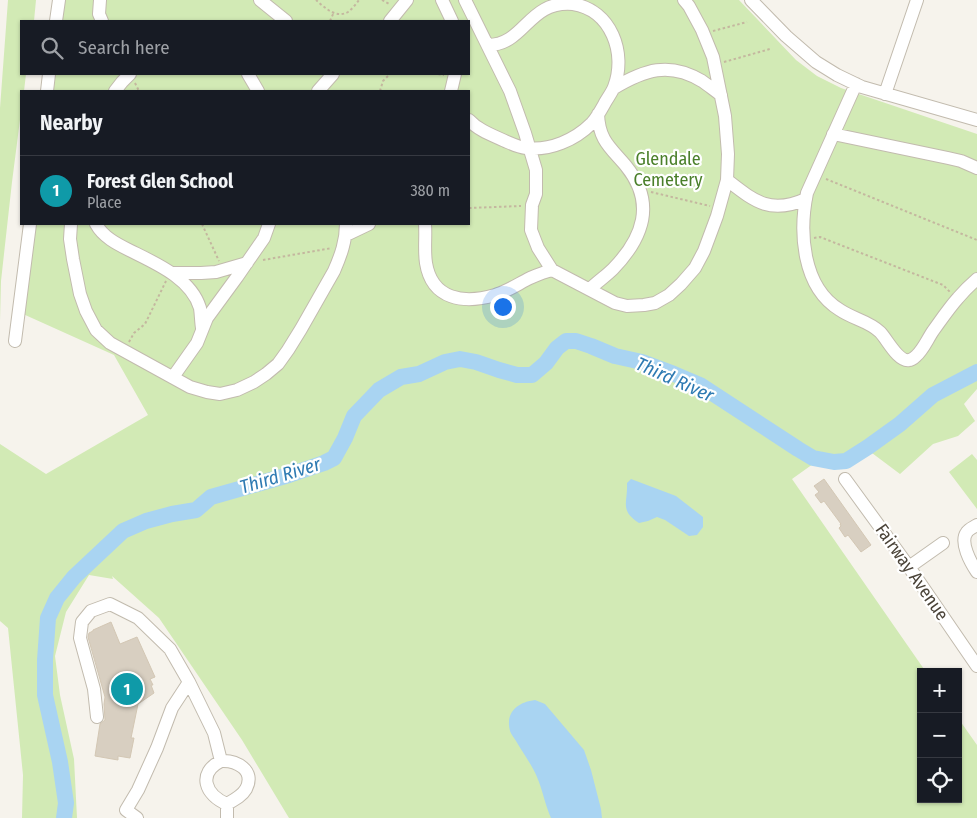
<!DOCTYPE html>
<meta charset="utf-8">
<style>
body{margin:0;font-family:"Fira Sans Condensed",sans-serif;background:#20242c;color:#f1f3f6}
.controls{position:absolute;right:15px;bottom:15px;display:grid;overflow:hidden;border-radius:0px;box-shadow:0 1px 4px #0004}
.controls button{width:45px;height:45px;display:grid;place-items:center;padding:0;border:0;border-bottom:1px solid #363941;background:#171b24;color:#f1f3f6;font:25px sans-serif}
.you{position:absolute;left:502px;top:306px;width:18px;height:18px;margin:-12px;border:4px solid #fff;border-radius:50%;background:#1a73e8;box-shadow:0 0 0 8px #1a73e833}
.badge{display:grid;place-items:center;width:32px;height:32px;border-radius:50%;background:#fc3f1d;color:#fff;font-size:16px;font-weight:700}
.pin{position:absolute;translate:-50% -50%;border:2px solid #fff;box-shadow:0 1px 5px #0006}
.list{margin:0;padding:0;list-style:none}
h2{display:flex;justify-content:space-between;align-items:center;height:65px;margin:0;padding:0 20px;font-size:21px}
h2 small{font-size:16px;font-weight:400;color:#9ea1a6}
.list li{display:grid;grid-template-columns:32px 1fr auto;gap:15px;align-items:center;box-sizing:border-box;height:70px;padding:0 20px;border-top:1px solid #363941}
.list b{display:block;font-size:19px;white-space:nowrap}
.list p{margin:0;font-size:16px;white-space:nowrap;color:#9ea1a6}
.list em{font-size:16px;font-style:normal;color:#9ea1a6}
.icon{flex:none;width:28px;height:28px;fill:none;stroke:currentColor;stroke-width:2;stroke-linecap:round;stroke-linejoin:round}
.map{position:relative;flex:none;width:977px;height:818px;overflow:hidden}
.search{position:absolute;background:#171b24;box-shadow:0 1px 4px #0004;left:20px;top:20px;width:450px;height:55px;display:flex;align-items:center;gap:12px;box-sizing:border-box;padding:0 18px;border-radius:0px;color:#9ea1a6;font-size:19px}
.panel{position:absolute;background:#171b24;box-shadow:0 1px 4px #0004;left:20px;top:90px;width:450px;height:135px;border-radius:0px}
.map>svg:first-child{display:block}
.green{fill:#d2eab5}
.water{fill:#a9d4f2}
.lines{fill:none;stroke-linecap:round;stroke-linejoin:round}
.river{stroke:#a9d4f2;stroke-width:16}
.building{fill:#d8cfc1;stroke:#d3c7b4}
.minor-casing{stroke:#c2bbae;stroke-width:14}
.path{stroke:#c4b79f;stroke-width:2;stroke-dasharray:2.5 2.5;stroke-linecap:butt}
.minor{stroke:#fff;stroke-width:12}
.labels{text-anchor:middle;stroke-width:4.5;stroke-linejoin:round;paint-order:stroke}
.park-label{font-size:18px;fill:#4a7f2a;stroke:#fff}
.street-label{font-size:18px;fill:#4b4439;stroke:#fff}
.water-label{font-size:19px;font-style:italic;fill:#2e7ab2;stroke:#fff}
</style>
<div class="map">
<svg width="977" height="818" viewBox="0 0 977 818">
<rect width="100%" height="100%" fill="#f6f3ec"/>
<path class="green" d="M8 0H36L34 21H21V74H26L24 91H21V112L12 182 1 281 0 321V108Z
M64 0H739L796 60 817 76 841 88 977 134V389L964 404 975 421 958 436 933 444 900 474 872 453 843 466 813 464 792 479 926 672H921V799H958V718L977 745V818H289L242 740 159 618 112 576 113 579 89 575 66 612 55 656 60 695 74 759 77 818H22L23 775 8 628 0 621V444L46 474 148 415 114 355 23 314 35 224H469V91H52L55 74H469V21H61Z
M972 454 977 460V509L949 472Z"/>
<path class="water" d="M631 479 676 496 703 517V527L697 535 689 536 665 520 657 517 648 521 639 523C619 510 628 503 627 483Z
M535 700 545 704 584 750 591 770 601 809 602 818H551C545 805 543 791 537 777 532 765 523 753 516 741 514 738 511 734 510 731 505 712 518 702 535 700Z"/>
<g class="lines">
<path class="river" d="M64 818 66 803 60 762 45 695V660L48 618 57 598 74 577 123 531 146 521 172 514 196 510 211 497 289 475 324 463 334 458 345 438 354 416 379 390 401 377 419 374 445 362 460 359 476 362 499 370 517 375H532L546 363 557 348 566 341H576L591 346 615 356 642 362 674 374 700 385 798 449 813 458 834 462 846 461 868 447 900 424 933 395 977 372"/>
</g>
<path class="building" d="M824 479 871 545 861 552 848 535 845 537 839 528 841 526 840 524H841L824 501 821 503 815 495 819 492 814 486Z
M111 622 120 644 137 637 155 677 150 679 153 685H151L154 693 138 704 131 738H134L130 758 118 756V760L95 756 100 724 105 720 104 704 105 697 88 637 89 633 93 631V630Z"/>
<g class="lines">
<g class="minor-casing">
<path id="minor" d="M100 0 99 14 102 21
M260 0 286 21
M442 0 452 21
M465 0 510 91 525 133 536 170V194L532 205 531 230 538 248 552 270 615 303 627 306 644 305 655 303 669 295 681 284 695 268 704 251 717 216 727 180 728 154 725 116 713 57 702 30 689 6 684 0
M751 0 786 36 816 62 837 75 862 87 977 120
M56 21 59 0
M390 21 407 0
M248 74 258 91
M856 84 807 193C799 232 802 287 840 310 853 319 869 321 880 332 887 339 898 362 909 360 911 360 914 358 916 356 923 350 927 340 933 331 941 320 949 308 958 298 964 291 970 285 977 279
M614 88C644 70 669 61 702 81 708 85 714 90 721 95
M47 91 49 74
M115 91 122 82 130 74
M318 91 333 74
M451 91 455 74
M885 94 917 0
M469 120C478 130 492 135 505 141 512 144 518 147 526 148 550 151 575 140 592 123 598 116 602 108 606 101 609 96 612 92 614 87 627 53 611 10 573 4 528 0 525 45 488 45
M833 134 948 158 961 161 977 168
M727 180C754 201 770 215 806 199
M71 224 70 239 73 259 80 294 86 311 96 330 110 343 190 387 207 392 220 394 237 390 254 382 266 374 278 364 288 350 301 329 334 271C341 255 346 241 346 224
M96 224C103 237 117 244 129 250 155 263 191 278 200 308 201 315 201 322 202 328
M425 224C426 236 424 250 426 263 432 300 464 304 495 295 508 291 518 284 530 278 537 275 544 272 552 270
M346 235 369 224
M172 273H201L216 272 247 263
M590 289C597 282 606 276 613 269 643 238 656 203 626 166 611 148 599 141 598 114
M15 341 30 224
M173 377 197 343 207 318 237 277 264 238 269 224
M845 479 909 567 977 666
M977 525C974 527 969 529 967 532 959 542 971 563 977 572
M909 567 943 543
M97 717 94 689 80 638 82 622 91 611 110 604 138 618 170 649 189 682 214 733 221 761
M221 761C236 760 256 770 246 789 242 796 234 800 227 804 205 795 197 773 221 761Z
M227 804V818
M137 818 126 810 138 790 157 748 172 708 189 682"/>
</g>
<path class="path" d="M316 0C324 7 336 19 348 12 352 9 356 4 359 0
M382 0 389 4
M330 21 334 12
M713 31 747 22
M724 62 770 49
M438 74 444 75
M135 83 139 91
M380 91 383 81 390 74
M826 179 977 240
M651 192 710 206
M469 208 521 206
M202 224 219 261
M814 238 820 237 943 285 950 292
M263 260 332 248
M129 342 134 333 145 324 166 281"/>
<use href="#minor" class="minor"/>
</g>
<g class="labels">
<g class="park-label">
<text x="668" y="165">Glendale<tspan x="668" dy="21">Cemetery</tspan></text>
</g>
<g class="street-label">
<text transform="translate(912 572) rotate(55)" y="6">Fairway Avenue</text>
</g>
<g class="water-label">
<text transform="translate(675 379) rotate(24)" y="7">Third River</text>
<text transform="translate(280 475) rotate(-17)" y="7">Third River</text>
</g>
</g>
</svg>
<div class="controls">
<button>+</button>
<button>−</button>
<button><svg class="icon" aria-label="locate" viewBox="0 0 24 24"><circle cx="12" cy="12" r="6"/><path d="M12 2v4M12 18v4M2 12h4M18 12h4"/></svg></button>
</div>
<div class="you"></div>
<div class="pin badge" style="left:127px;top:689px;background:#0f9aa8">1</div>
<div class="search"><svg class="icon" aria-label="search" viewBox="0 0 24 24"><circle cx="10" cy="10" r="6"/><path d="M15 15l6 6"/></svg>Search here</div>
<section class="panel">
<h2>Nearby<small></small></h2>
<ul class="list">
<li><span class="badge" style="background:#0f9aa8">1</span><div><b>Forest Glen School</b><p>Place</p></div><em>380 m</em></li>
</ul>
</section>
</div>
